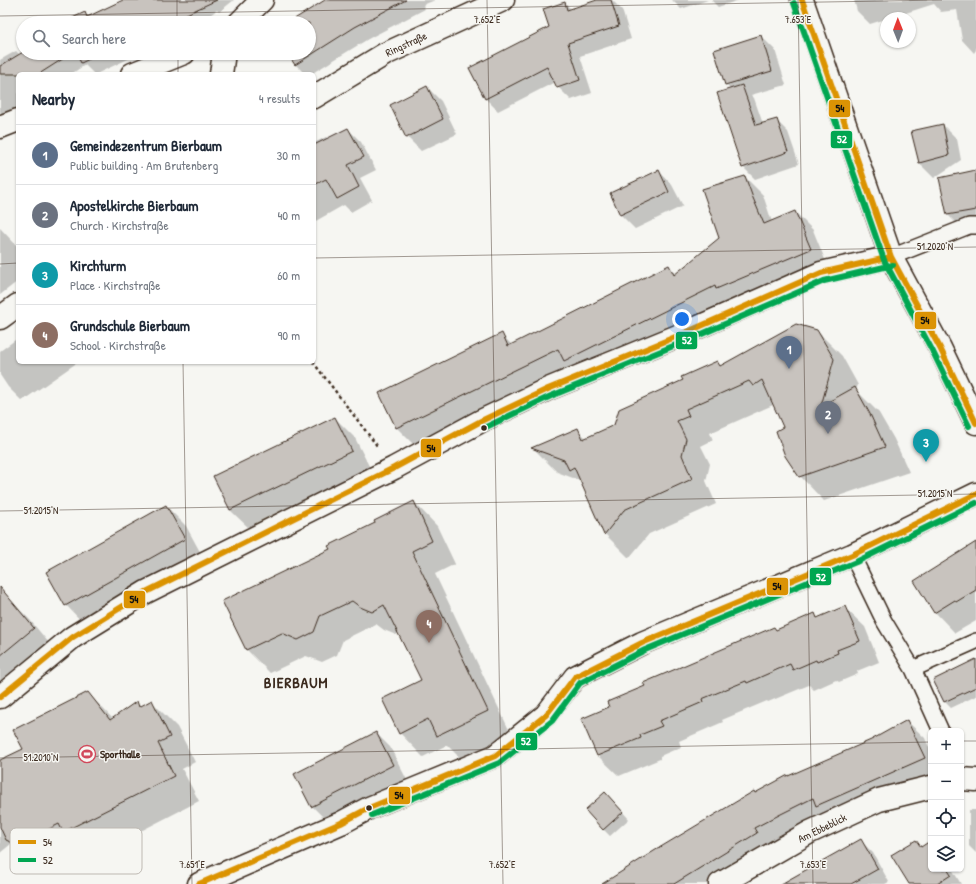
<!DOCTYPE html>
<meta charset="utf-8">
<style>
body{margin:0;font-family:"Patrick Hand",sans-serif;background:#f2f2f3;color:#1f2937}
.controls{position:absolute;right:12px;bottom:12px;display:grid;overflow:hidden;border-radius:6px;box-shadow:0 1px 3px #0004}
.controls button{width:36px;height:36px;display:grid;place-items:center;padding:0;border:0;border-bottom:1px solid #e0e1e3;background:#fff;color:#1f2937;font:20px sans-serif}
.compass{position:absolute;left:880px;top:12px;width:36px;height:36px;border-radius:50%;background:#fff;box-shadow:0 1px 3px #0004;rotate:359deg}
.you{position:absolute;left:682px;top:319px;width:14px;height:14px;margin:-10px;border:3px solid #fff;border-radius:50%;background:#1a73e8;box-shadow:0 0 0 6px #1a73e833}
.badge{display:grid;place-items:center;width:26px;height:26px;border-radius:50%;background:#2563eb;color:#fff;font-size:13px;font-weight:700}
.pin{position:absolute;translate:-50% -33px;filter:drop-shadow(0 1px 2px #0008)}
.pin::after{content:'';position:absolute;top:21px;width:14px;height:12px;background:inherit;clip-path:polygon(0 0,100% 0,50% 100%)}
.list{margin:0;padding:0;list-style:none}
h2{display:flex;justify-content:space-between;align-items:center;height:52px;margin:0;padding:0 16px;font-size:17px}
h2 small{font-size:13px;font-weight:400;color:#747a83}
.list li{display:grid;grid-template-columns:26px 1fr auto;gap:12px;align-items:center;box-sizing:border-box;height:60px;padding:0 16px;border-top:1px solid #e0e1e3}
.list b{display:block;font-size:15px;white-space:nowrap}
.list p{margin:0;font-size:13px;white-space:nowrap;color:#747a83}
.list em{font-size:13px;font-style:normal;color:#747a83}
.icon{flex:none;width:22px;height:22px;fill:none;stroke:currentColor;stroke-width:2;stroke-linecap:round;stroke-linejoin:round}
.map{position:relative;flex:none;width:976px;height:884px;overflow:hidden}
.search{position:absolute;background:#fff;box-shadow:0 1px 3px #0004;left:16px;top:16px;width:300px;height:44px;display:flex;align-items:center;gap:10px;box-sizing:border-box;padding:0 14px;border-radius:22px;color:#747a83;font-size:15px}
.panel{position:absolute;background:#fff;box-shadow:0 1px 3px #0004;left:16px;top:72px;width:300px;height:292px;border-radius:6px}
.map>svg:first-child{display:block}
.shadow{fill:#0003}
.building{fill:#c8c3be;stroke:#3b2a1e}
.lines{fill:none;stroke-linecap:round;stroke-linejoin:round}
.service-casing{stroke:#3b2a1e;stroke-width:18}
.minor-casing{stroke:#3b2a1e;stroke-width:25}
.path{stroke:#3b2a1e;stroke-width:2.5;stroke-dasharray:3 3;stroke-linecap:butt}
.service{stroke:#f6f6f2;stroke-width:15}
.minor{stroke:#f6f6f2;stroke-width:22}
.bus-1-casing{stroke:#f6f6f2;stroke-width:9}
.bus-2-casing{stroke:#f6f6f2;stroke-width:9}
.bus-1{stroke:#db9304;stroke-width:6}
.bus-2{stroke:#00a651;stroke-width:6}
.ticks{fill:none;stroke:#3b2a1e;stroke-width:1;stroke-opacity:0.45}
.bus-dot{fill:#3b2a1e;stroke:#f6f6f2;stroke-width:1.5}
.labels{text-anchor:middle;stroke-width:3;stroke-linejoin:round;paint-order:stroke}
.street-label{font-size:11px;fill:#3b2a1e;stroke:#f6f6f2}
.poi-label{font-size:11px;font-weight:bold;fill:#3b2a1e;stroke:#f6f6f2;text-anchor:start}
.district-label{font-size:15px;font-weight:bold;letter-spacing:1px;fill:#3b2a1e;stroke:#f6f6f2}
.key{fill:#f6f6f2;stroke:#beb9b2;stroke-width:1}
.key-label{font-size:11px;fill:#3b2a1e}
.ticks-label{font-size:10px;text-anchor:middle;fill:#3b2a1e;stroke:#f6f6f2;stroke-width:3;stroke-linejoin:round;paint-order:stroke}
.line-badge{stroke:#f6f6f2;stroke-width:1.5}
.badge-label{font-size:11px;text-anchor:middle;font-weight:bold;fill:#fff}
.pale-badge-label{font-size:11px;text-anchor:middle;font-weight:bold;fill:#111}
</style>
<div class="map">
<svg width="976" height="884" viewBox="0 0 976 884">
<rect width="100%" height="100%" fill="#f6f6f2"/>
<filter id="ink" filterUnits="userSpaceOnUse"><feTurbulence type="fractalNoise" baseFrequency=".025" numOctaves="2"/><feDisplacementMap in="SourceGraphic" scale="8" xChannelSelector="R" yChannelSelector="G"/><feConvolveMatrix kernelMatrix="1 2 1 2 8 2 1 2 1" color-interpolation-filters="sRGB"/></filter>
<g filter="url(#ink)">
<path class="shadow" d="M126 0H234L219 12 217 10 199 23H64L85 13 89 17Z
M327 0H435L423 5 425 9 368 39 311 74H305L295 64 288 53H309V23H290Z
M600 0H612L622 10 631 39 580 56 592 93 571 100 558 87 555 82 498 111 485 98 550 28 565 3 572 10Z
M672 0H708L681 9Z
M711 0H739L718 7Z
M854 0H976V50L974 53 962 40 957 10 941 12 934 4 890 18H886V19L870 24 857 11Z
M761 36 775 50 786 85 751 95 754 98 763 124 776 120 788 132 799 164 755 179 743 167 731 90 726 85 715 51Z
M16 51 20 55 23 53H141L96 74H94L85 65 71 74H18V112L7 119 0 112V60Z
M427 87 441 101 457 134 421 151 407 137Z
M943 125 957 139 961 160 934 178 920 164 912 131Z
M348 129 361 142 376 170 360 178 372 200 351 212 344 205 314 222V143L326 137 328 139Z
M659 171 672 185 683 206 635 229 621 215 611 194Z
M976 171V226L962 229 948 215 941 178Z
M745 177 763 195 772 222 795 212 813 230 828 267 414 445 396 427 502 335 512 345 669 266 676 274 720 238Z
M0 228 18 247V281L0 295Z
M817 331 842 356 858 385 856 390 879 413 894 439 909 472 824 501 800 476 784 428 773 405 710 433 713 440 701 446 710 464 706 481 716 504 649 534 629 558 605 534 581 481 557 472 533 448 577 429 587 439 615 426 684 381 717 362 721 366Z
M18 338V362H78L22 401 8 387 0 375V351Z
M335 418 355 438 372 472 251 530 230 510Z
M414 502 437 526 455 564 435 574 511 734 461 759 447 745 423 757 400 733 423 680 399 633 396 635 384 630 376 624 343 640 337 655 322 662 306 656 270 673 247 650 224 602 331 549Z
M166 506 186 526 204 559 86 626 66 605Z
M976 544V621L955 633 935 612Z
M9 599 30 620 54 649 0 693V607Z
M844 607 865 627 879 662 857 671 858 674 839 682 836 680 814 690 809 685 768 702 767 701 722 720 723 722 679 741 681 747 660 756V759L619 776 598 756 582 720 776 631 814 614 818 618Z
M976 661V696L951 708 944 701Z
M88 693 113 719 137 703 141 707 152 702 177 727 195 762 182 769 199 801 100 852 74 825H66L65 859 43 870 33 866 11 844 0 853V761L24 749Z
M907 721 925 738 931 752V780L719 884H607L755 794 789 777 871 741Z
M376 733 390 747 407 780 326 820 312 806Z
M612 800 629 819 610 836 603 829Z
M969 810H976V853L969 846Z
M861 841 873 853 889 882 885 884H783Z
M916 841 922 847 931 843V869H952L961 884H910Z"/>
<path class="building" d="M123 0H217L167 23H62L85 12 87 17Z
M325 0H406L355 27 295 65 287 53H309V23H288Z
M597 0H611L619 26 568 43 580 80 557 88 547 67 485 99 469 68 549 27 543 9 565 2 567 10Z
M761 35 772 71 725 85 714 50Z
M23 52V53H72L39 74H0V66Z
M76 53H102L81 63Z
M742 85 756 125 777 119 788 152 742 168 717 93Z
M427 86 443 119 406 138 390 105Z
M943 124 949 155 919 163 911 131Z
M348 128 364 157 348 165 359 187 337 199 326 179 314 185V145Z
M659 170 669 192 620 215 610 193Z
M976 170V210L947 215 939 178Z
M745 176 753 198 764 224 795 211 811 249 716 289 715 286 564 361 558 349 396 428 379 393 502 333 508 346 669 265 674 275 719 238 702 189Z
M796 324 817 330 834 359 821 406 855 387 870 414 885 447 799 477 785 456 776 431 783 427 762 380 753 386 749 381 686 409 689 416 677 421 686 439 682 455 692 479 624 510 604 535 574 467 569 470 564 460 531 448 578 428 583 439 614 425 619 409 683 380 681 377 717 361 720 366Z
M335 417 352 451 230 510 213 476Z
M414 501 432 541 412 551 488 711 436 736 428 719 399 734 382 699 421 680 384 605 372 612 360 607 352 601 320 616 314 632 298 640 282 633 246 650 222 601 330 549 328 546 375 523 374 521Z
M166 505 185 539 65 606 46 572Z
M976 542V590L956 602 955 600 934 613 914 581Z
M0 587 34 628 0 656Z
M845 606 860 641 837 650 838 653 817 662 816 660 793 670 790 664 747 683 746 681 702 699 703 702 659 721 662 726 640 735 641 738 597 756 581 719 609 707 607 702 645 686 643 683 774 627 776 630 815 613 817 618Z
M976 659V687L944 702 933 680Z
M88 692 110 720 137 701 139 707 152 700 170 737 158 743 174 776 63 832 59 824 17 845 6 840 0 827V760L23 749 13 730Z
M907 720 925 758 816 806 813 798 781 814 754 828 757 833 674 884H602L654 851 754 791 755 793 788 775V776L871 740Z
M376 732 393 765 311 807 294 774Z
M605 792 623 812 603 830 585 810Z
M861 839 878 869 851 884H781Z
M916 840 921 847 930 841 931 842V869H947L951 875 937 884H909L891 855Z"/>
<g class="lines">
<g class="service-casing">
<path id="service" d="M891 257 969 226H976
M852 555 884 621 913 669 941 731
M913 669 976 641"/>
</g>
<g class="minor-casing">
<path id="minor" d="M802 0 891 257 940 348 976 423
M239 23 262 0
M132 74 184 53
M221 74 224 53
M314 97 385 54 503 0
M0 127 18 120
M0 318 18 305
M0 697 73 637 146 592 394 468 481 421 548 389 685 333 821 273 891 257
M961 779 976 780
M199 884 341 823 369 808 495 756 546 715 575 677 642 643 852 555 976 494
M720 884 810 832 879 800 931 787"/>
</g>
<path class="path" d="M313 362 378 447"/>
<use href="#service" class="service"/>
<use href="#minor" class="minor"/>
<g class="bus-1-casing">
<path id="bus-1" d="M802 0 891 257 940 348 976 423
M0 697 73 637 146 592 394 468 481 421 548 389 685 333 821 273 891 257
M199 884 341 823 369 808 495 756 546 715 575 677 642 643 852 555 976 494"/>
</g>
<g class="bus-2-casing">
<path id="bus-2" d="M794 3 884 260 933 352 969 426
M484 428 551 396 688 340 824 281 893 265
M372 815 499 763 552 721 580 683 645 650 856 562 976 503"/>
</g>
<use href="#bus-1" class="bus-1"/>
<use href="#bus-2" class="bus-2"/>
</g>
</g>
<path class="ticks" d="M177 0V23M487 0 503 884M798 0 813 884M0 16 942 0M178 53V74M314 258 976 247M0 264 18 263M183 362 192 884M0 511 976 494M961 741H976M0 758 931 742"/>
<defs>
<g id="stadium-ring" transform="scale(0.9)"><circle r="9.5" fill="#f6f6f2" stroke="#d1495b" stroke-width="1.5"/><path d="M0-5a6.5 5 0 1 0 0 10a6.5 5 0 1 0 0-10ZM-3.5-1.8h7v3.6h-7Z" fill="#d1495b"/></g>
</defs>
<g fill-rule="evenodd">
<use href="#stadium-ring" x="87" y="754"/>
</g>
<g class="bus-dot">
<circle cx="484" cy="428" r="3.5"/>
<circle cx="369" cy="808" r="3.5"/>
</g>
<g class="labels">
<g class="street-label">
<text transform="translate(406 44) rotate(-25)" y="4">Ringstraße</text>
<text transform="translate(822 828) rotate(-26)" y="4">Am Ebbeblick</text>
</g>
<g class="poi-label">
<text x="100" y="758">Sporthalle</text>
</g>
<g class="district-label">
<text x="296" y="688">BIERBAUM</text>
</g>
</g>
<rect x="10" y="828" width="132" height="46" rx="6" class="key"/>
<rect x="18" y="840" width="18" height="4" fill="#db9304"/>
<rect x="18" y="858" width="18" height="4" fill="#00a651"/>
<g class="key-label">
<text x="43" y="846">54</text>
<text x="43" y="864">52</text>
</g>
<g class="ticks-label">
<text x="487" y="23">7.652°E</text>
<text x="798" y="23">7.653°E</text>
<text x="935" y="250">51.2020°N</text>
<text x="935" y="497">51.2015°N</text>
<text x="41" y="514">51.2015°N</text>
<text x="41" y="761">51.2010°N</text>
<text x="192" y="868">7.651°E</text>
<text x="502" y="868">7.652°E</text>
<text x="813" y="868">7.653°E</text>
</g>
<g class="line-badge">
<rect x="828" y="99" width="23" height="19" rx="4" fill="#db9304"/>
<rect x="830" y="130" width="23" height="19" rx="4" fill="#00a651"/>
<rect x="914" y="311" width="23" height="19" rx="4" fill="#db9304"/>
<rect x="675" y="331" width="23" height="19" rx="4" fill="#00a651"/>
<rect x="420" y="438" width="22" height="20" rx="4" fill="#db9304"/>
<rect x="809" y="567" width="23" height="19" rx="4" fill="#00a651"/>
<rect x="766" y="577" width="23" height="19" rx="4" fill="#db9304"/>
<rect x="123" y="590" width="23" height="19" rx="4" fill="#db9304"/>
<rect x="515" y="732" width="23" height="19" rx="4" fill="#00a651"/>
<rect x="388" y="786" width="23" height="19" rx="4" fill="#db9304"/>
</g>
<g class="badge-label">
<text x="842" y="143">52</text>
<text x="687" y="344">52</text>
<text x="821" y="581">52</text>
<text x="526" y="745">52</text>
</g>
<g class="pale-badge-label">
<text x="840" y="112">54</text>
<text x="925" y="324">54</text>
<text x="431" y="452">54</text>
<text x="777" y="590">54</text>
<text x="134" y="603">54</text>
<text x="399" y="799">54</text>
</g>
</svg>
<div class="controls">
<button>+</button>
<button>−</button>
<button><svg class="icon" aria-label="locate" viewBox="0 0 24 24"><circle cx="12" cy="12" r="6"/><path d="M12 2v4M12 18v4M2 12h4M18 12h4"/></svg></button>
<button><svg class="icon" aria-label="layers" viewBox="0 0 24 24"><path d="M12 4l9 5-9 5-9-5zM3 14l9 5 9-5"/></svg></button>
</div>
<svg class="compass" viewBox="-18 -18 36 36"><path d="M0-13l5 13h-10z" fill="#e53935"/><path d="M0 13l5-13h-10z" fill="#747a83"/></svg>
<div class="you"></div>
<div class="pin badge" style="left:789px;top:369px;background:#5c6f8a">1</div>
<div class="pin badge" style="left:828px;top:434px;background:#6b7280">2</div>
<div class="pin badge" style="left:926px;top:462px;background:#0f9aa8">3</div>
<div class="pin badge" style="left:429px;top:643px;background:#8d6e63">4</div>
<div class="search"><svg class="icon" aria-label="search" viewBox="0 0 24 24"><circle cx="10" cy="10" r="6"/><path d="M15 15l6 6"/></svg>Search here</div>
<section class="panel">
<h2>Nearby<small>4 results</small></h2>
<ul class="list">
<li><span class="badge" style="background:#5c6f8a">1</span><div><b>Gemeindezentrum Bierbaum</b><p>Public building · Am Brutenberg</p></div><em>30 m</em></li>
<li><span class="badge" style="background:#6b7280">2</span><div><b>Apostelkirche Bierbaum</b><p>Church · Kirchstraße</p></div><em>40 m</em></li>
<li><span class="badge" style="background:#0f9aa8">3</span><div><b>Kirchturm</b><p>Place · Kirchstraße</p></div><em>60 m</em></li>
<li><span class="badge" style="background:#8d6e63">4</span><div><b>Grundschule Bierbaum</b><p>School · Kirchstraße</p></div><em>90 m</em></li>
</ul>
</section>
</div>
